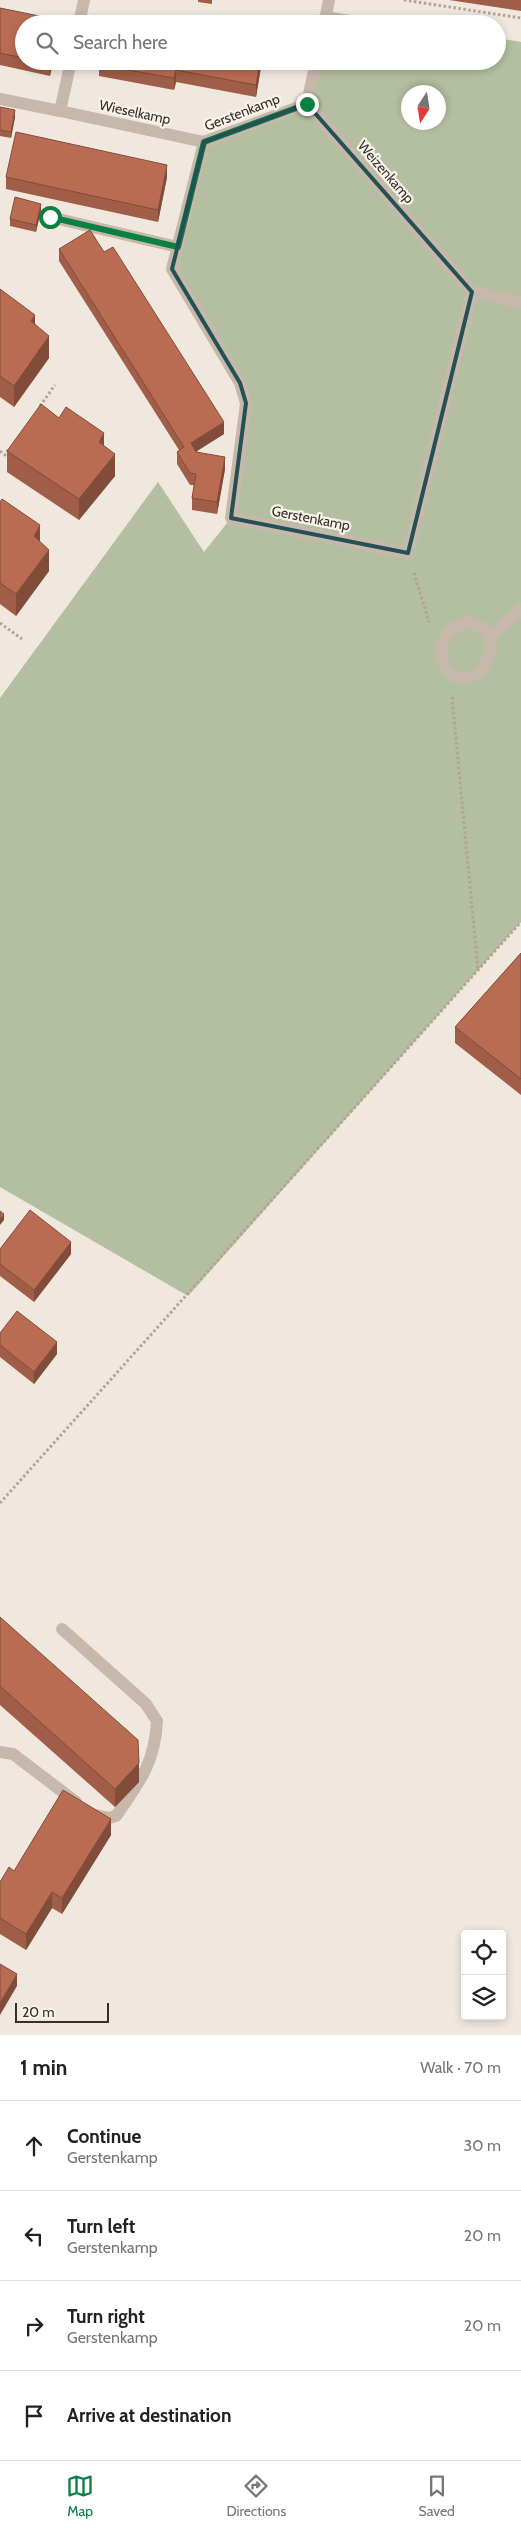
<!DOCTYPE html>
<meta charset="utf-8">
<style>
body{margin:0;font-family:Cabin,sans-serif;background:#f2f2f2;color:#222}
.controls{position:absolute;right:15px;bottom:15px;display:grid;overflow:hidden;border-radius:5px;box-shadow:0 2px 8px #0003}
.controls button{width:45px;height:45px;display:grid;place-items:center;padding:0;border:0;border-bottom:1px solid #e0e0e0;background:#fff;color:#222;font:25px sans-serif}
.compass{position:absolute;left:401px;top:85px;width:45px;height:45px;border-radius:50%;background:#fff;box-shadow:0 2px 8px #0003;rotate:192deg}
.scale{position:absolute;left:15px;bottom:12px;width:94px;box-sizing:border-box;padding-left:5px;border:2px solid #362e2a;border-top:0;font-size:14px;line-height:18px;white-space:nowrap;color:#362e2a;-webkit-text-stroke:4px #f8f2eb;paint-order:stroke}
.stop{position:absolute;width:15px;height:15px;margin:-11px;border:4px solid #0b8043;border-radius:50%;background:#fff}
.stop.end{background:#0b8043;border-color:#fff;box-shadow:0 1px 5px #0008}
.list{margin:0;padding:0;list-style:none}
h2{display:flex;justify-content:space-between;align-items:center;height:65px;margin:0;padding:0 20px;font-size:21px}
h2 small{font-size:16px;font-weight:400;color:#767676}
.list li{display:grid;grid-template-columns:32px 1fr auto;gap:15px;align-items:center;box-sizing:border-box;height:90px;padding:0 20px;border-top:1px solid #e0e0e0}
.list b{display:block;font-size:19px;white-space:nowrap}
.list p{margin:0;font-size:16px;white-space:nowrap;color:#767676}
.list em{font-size:16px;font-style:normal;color:#767676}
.icon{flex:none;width:28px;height:28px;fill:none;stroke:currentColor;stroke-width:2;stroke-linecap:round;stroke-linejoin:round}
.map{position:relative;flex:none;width:521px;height:2035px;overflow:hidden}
.search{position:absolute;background:#fff;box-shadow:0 2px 8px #0003;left:15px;right:15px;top:15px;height:55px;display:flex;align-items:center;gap:12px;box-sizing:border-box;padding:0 18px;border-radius:28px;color:#767676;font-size:19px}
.sheet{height:425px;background:#fff}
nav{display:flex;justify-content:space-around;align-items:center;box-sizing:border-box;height:70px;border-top:1px solid #e0e0e0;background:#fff;font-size:14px;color:#767676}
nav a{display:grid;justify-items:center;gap:2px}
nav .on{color:#0b8043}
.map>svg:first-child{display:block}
.green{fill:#b4bea0;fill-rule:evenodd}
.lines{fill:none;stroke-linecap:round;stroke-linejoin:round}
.path{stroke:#b3a396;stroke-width:3;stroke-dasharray:2.5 2.5;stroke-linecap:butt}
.lane{stroke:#c7b8ac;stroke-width:12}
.street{stroke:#c7b8ac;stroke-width:12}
.wall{fill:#a05d47}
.shaded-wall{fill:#824c3a}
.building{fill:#ba6c53;stroke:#824c3a}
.route{stroke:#0b8043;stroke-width:6}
.marked{fill:none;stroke:#235154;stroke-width:4;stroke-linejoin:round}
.labels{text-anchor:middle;stroke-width:4.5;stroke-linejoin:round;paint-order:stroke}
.street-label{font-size:14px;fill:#362e2a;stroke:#f8f2eb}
</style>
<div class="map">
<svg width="521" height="2035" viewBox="0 0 521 2035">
<rect width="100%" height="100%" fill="#f0e8df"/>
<path class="green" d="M326 11 405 24H324Z
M497 38 521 42V922L188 1296 0 1187V698L158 482 204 552 231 518 246 403 172 269 204 142 307 104 316 61H497ZM408 92H438V122H408Z"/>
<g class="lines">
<path class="path" d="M404 0 521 18
M40 406 55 385
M0 451 5 455 8 450
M414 573 429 622
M0 623 22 639
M452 697 478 970
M0 1503 521 922"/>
<path class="lane" d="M62 1629 146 1704 157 1721C155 1763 139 1783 116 1816L109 1818 94 1815
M0 1752 13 1754 76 1802"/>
<path class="street" d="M79 24 84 0
M324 24 329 0
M71 61 60 111 204 142
M316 61 307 104 472 292
M0 99 60 111
M307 104 204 142 172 269 240 383 246 403 231 518 408 553 472 292
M50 217 178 247
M472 292 521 302
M470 622C521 639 467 705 445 666 433 645 449 626 470 622Z
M494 633 521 609"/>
</g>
<path class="wall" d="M198 0H212V4L198 2Z
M449 0H521V11Z
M0 8 59 24H24V61H53L50 76 0 65Z
M262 61 256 97 176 82 174 90 99 76V65Z
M0 107 15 117 11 138 0 136Z
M6 177H167L158 222 6 189Z
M41 210 36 232 10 226V219Z
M59 249 104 252 224 434 196 451 225 469 217 514 192 510V498L194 485H190L177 464V452L179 450 59 261Z
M0 289 35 324 49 358 14 407 0 397Z
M59 418 104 446 115 476 79 520 7 472V451Z
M0 502 40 542 49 571 16 616 0 604Z
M521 953V1095L455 1043V1027Z
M0 1249 71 1254 34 1302 0 1276Z
M0 1333 57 1354 34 1384 0 1357Z
M0 1617 139 1782 115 1807 0 1705Z
M111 1835 62 1914 52 1908 26 1950 0 1934V1882L14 1871Z"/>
<path class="shaded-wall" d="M50 61H53L50 76Z
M260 61H262L256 97V85Z
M176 70V82L174 90V78Z
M15 110V117L11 138V132Z
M167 165V177L158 222V210Z
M41 204V210L36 232V225Z
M35 315V336L31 321Z
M49 336V358L14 407V386Z
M224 422V434L191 455V443Z
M104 433V454L99 442Z
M115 454V476L79 520V499Z
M225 457V469L217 514V502Z
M40 525V546L34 536Z
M49 550V571L16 616V594Z
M4 1214V1220L0 1225V1219Z
M71 1242V1254L34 1302V1290Z
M57 1342V1354L34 1384V1372Z
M139 1763V1782L115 1807V1789Z
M111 1819V1835L62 1914V1898Z
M52 1892V1908L26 1950V1934Z
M17 1974V1986L0 2015V2003Z"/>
<path class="building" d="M0 8 59 20 58 24H24V58L0 53Z
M108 18 136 24H107Z
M38 61H50V64Z
M100 61H260L256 85 176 70 174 78 99 65Z
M0 107 15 110 11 132 0 130Z
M16 132 167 165 158 210 6 177Z
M15 197 41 204 36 225 10 219Z
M90 230 104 252 113 247 224 422 191 443 196 452 225 457 217 502 192 498 196 474 190 473 177 452 184 447 59 249Z
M0 289 35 315 31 321 49 336 14 386 0 376Z
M41 404 59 418 66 407 104 433 99 442 115 454 79 499 7 451Z
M2 499 40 525 34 536 49 550 16 594 0 583V502Z
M521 953V1079L455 1027Z
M30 1210 71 1242 34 1290 0 1264V1249Z
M0 1211 4 1214 0 1219Z
M17 1311 57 1342 34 1372 0 1345V1333Z
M0 1617 138 1740 139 1763 115 1789 0 1686Z
M63 1790 111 1819 62 1898 52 1892 26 1934 0 1918V1882L9 1867 14 1871Z
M0 1964 17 1974 0 2003Z"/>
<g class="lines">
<path class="route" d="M50 217 178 247 204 142 307 104"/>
</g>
<path class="marked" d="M307 104 472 292 408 553 231 518 246 403 240 383 172 269 204 142Z"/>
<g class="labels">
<g class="street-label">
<text transform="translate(135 112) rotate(12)" y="5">Wieselkamp</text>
<text transform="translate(242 112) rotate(-21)" y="5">Gerstenkamp</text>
<text transform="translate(386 172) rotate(49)" y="5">Weizenkamp</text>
<text transform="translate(311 518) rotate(11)" y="5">Gerstenkamp</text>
</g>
</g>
</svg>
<div class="controls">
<button><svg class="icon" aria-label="locate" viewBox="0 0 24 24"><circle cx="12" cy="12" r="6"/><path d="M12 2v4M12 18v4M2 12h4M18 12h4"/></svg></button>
<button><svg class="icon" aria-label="layers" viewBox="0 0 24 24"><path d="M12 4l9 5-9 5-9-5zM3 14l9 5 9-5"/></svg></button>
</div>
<svg class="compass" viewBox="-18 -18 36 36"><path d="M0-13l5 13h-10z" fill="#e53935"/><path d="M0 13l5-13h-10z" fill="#767676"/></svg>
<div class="scale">20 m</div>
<div class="stop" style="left:50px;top:217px"></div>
<div class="stop end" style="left:307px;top:104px"></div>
<div class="search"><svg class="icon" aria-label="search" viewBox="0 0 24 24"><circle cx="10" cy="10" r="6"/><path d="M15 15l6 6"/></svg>Search here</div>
</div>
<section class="sheet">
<h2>1 min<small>Walk · 70 m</small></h2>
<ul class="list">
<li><svg class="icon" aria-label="ahead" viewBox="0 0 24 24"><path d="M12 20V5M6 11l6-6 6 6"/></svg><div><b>Continue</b><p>Gerstenkamp</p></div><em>30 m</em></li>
<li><svg class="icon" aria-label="left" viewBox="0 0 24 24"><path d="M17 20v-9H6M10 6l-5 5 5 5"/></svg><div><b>Turn left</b><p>Gerstenkamp</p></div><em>20 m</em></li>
<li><svg class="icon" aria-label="right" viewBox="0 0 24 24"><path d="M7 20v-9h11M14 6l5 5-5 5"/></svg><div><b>Turn right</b><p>Gerstenkamp</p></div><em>20 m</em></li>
<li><svg class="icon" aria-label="arrive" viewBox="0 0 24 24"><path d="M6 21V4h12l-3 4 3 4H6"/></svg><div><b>Arrive at destination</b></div></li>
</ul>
</section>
<nav>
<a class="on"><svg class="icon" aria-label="map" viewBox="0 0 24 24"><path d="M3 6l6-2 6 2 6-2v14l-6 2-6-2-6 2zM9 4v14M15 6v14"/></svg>Map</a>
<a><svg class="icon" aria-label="directions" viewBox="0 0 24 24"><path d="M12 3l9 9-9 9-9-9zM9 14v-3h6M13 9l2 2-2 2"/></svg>Directions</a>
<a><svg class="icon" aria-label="saved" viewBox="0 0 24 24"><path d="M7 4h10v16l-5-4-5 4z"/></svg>Saved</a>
</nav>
